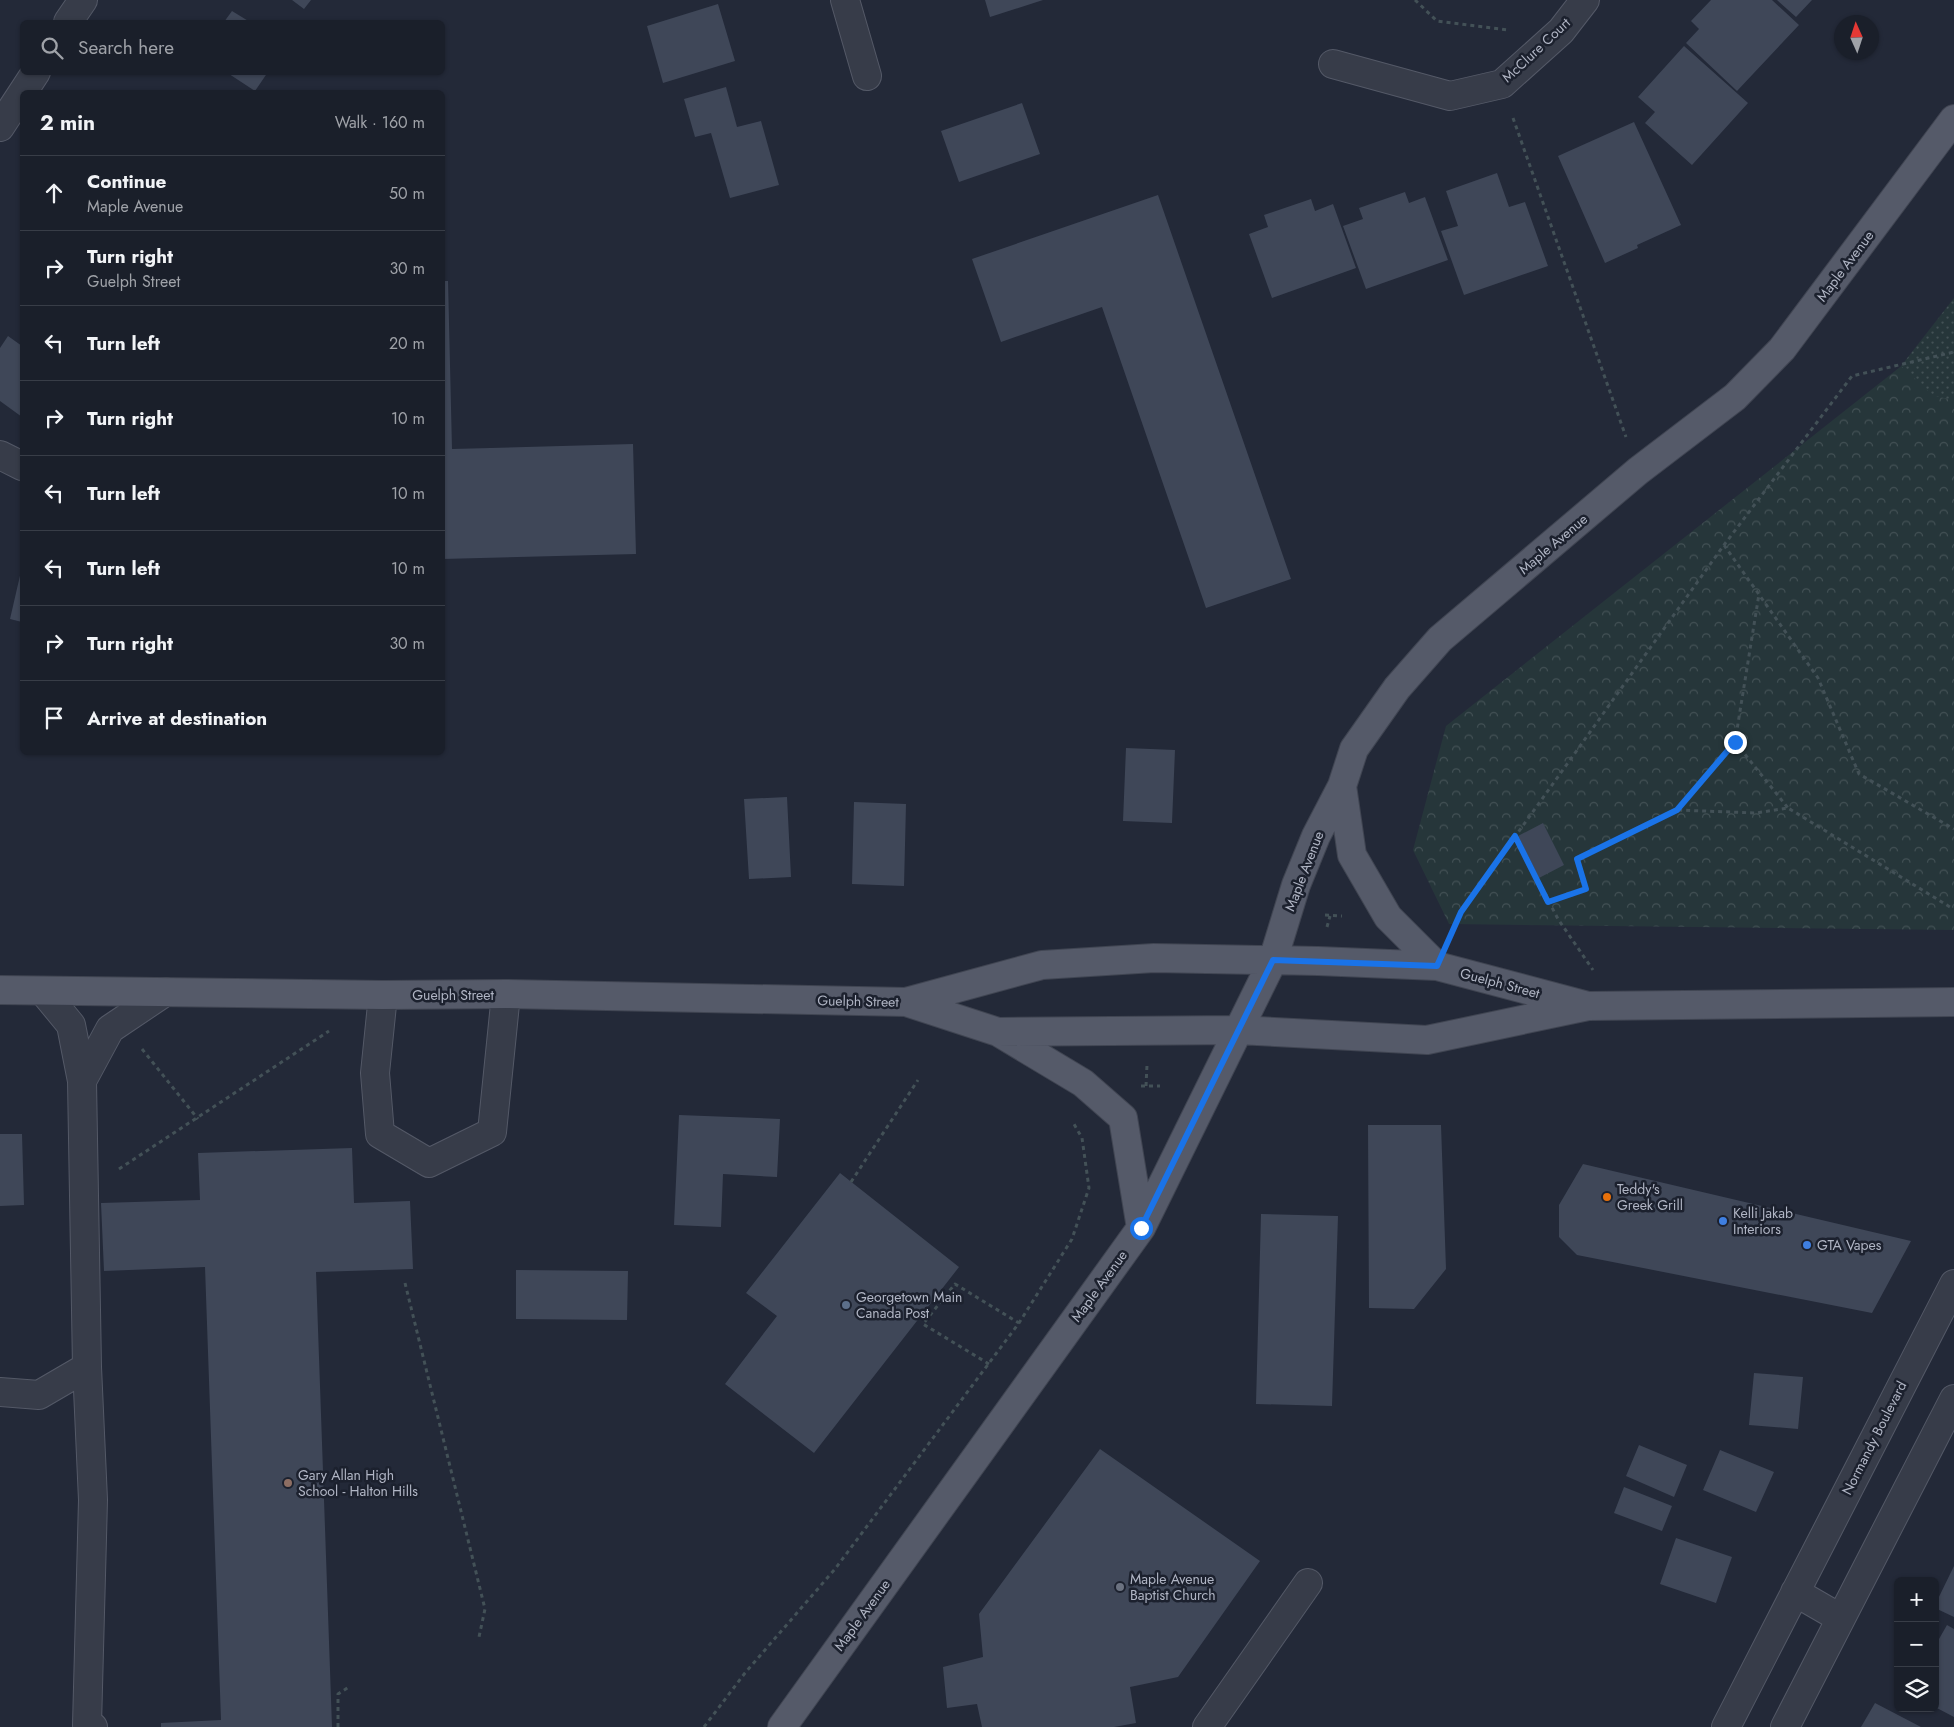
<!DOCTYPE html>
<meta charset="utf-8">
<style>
body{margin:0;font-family:Jost,sans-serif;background:#272c36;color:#f1f3f6}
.controls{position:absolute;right:15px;bottom:15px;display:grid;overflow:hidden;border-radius:8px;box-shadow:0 1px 4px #0004}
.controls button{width:45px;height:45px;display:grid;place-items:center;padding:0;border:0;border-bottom:1px solid #383d47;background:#1a1f2a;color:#f1f3f6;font:25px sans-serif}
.compass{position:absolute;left:1834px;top:15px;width:45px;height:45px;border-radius:50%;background:#1a1f2a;box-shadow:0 1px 4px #0004;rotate:357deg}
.stop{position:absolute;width:15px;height:15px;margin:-11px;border:4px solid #1a73e8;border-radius:50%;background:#fff}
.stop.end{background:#1a73e8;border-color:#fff;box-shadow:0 1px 5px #0008}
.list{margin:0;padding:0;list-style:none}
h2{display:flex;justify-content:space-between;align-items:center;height:65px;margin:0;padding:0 20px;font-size:21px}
h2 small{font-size:16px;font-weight:400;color:#9fa2a8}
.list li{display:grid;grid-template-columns:32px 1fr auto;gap:15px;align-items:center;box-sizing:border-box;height:75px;padding:0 20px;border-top:1px solid #383d47}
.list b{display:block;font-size:19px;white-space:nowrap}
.list p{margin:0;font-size:16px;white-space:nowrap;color:#9fa2a8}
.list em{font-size:16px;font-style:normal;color:#9fa2a8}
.icon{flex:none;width:28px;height:28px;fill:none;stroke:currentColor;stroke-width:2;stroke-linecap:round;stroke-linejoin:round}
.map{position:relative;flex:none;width:1954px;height:1727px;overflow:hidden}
.search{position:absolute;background:#1a1f2a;box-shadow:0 1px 4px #0004;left:20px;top:20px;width:425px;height:55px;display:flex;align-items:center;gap:12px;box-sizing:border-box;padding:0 18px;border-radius:8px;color:#9fa2a8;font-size:19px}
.panel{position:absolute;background:#1a1f2a;box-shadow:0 1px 4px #0004;left:20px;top:90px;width:425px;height:665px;border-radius:8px}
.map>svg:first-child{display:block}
.park{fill:url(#park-crowns)}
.garden{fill:url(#garden-dots)}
.building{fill:#3f4758}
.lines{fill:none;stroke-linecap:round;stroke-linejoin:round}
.minor-casing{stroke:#545967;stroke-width:30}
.major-casing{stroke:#404552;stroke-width:30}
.path{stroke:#435157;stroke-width:3;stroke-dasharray:4 4;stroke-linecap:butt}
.minor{stroke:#373c49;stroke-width:28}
.major{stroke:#555a69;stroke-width:28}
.route{stroke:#1a73e8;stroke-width:6}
.food-dot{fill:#e8710a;stroke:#1c212e;stroke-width:2}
.shop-dot{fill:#3f7fe0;stroke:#1c212e;stroke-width:2}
.service-dot{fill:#5c6f8a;stroke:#1c212e;stroke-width:2}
.education-dot{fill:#8d6e63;stroke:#1c212e;stroke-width:2}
.worship-dot{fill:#6b7280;stroke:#1c212e;stroke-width:2}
.labels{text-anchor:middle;stroke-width:5;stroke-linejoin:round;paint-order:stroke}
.street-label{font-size:14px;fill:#b1b6c5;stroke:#1c212e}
.poi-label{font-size:14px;fill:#b1b6c5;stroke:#1c212e;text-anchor:start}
</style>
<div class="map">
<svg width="1954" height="1727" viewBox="0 0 1954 1727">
<defs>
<pattern id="park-crowns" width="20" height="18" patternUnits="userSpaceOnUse" patternTransform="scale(1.25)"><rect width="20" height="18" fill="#26363a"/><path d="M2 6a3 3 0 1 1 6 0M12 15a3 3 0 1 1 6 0" fill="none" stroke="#435155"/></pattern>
<pattern id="garden-dots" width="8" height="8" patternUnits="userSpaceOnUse" patternTransform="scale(1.25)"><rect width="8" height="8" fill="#26363a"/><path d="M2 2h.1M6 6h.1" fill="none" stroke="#435155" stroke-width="1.8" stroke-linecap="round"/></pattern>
</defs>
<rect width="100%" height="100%" fill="#232938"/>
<path class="park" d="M1954 304V930L1449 924 1413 850 1446 726 1919 352Z"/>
<path class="garden" d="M1954 298V400L1934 396 1901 366Z"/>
<path class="building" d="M292 0H311L304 9Z
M985 0H1043L990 17Z
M1711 0H1772L1799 25 1737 91 1686 43 1699 29 1691 21Z
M1777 0H1812L1796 17Z
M718 4 735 61 663 83 647 26Z
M232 11 250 22H224Z
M1684 46 1748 103 1692 165 1645 123 1655 112 1638 97Z
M226 72H268L255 91Z
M726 87 737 127 761 121 779 185 730 198 711 133 695 137 684 99Z
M1022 103 1040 154 959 182 941 131Z
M1634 122 1681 225 1637 245 1638 248 1605 263 1558 156Z
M1497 173 1509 207 1525 202 1548 266 1464 295 1441 231 1458 226 1446 191Z
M1405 192 1409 203 1425 197 1448 260 1366 289 1343 226 1363 219 1359 208Z
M1158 195 1291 579 1206 608 1102 307 1001 342 972 259Z
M1311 199 1315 211 1333 204 1356 268 1272 298 1249 234 1268 227 1264 215Z
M442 281H448L452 449 633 444 636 554 442 559Z
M8 336 22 346V417L0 401V348Z
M22 567V622L10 619Z
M1126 748 1175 750 1172 823 1123 821Z
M787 797 791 877 749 879 744 799Z
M854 802 906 804 904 886 852 884Z
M1543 823 1564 865 1539 878 1518 836Z
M679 1115 780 1119 777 1177 723 1174 721 1227 674 1225Z
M1368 1125H1441L1446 1269 1414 1309 1369 1308Z
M0 1134H22L24 1205 0 1206Z
M352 1148 354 1203 410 1201 413 1269 316 1272 332 1727H161V1723L221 1720 205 1267 104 1271 101 1203 200 1200 198 1153Z
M1583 1164 1911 1241 1872 1313 1577 1255 1559 1237V1205Z
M840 1173 959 1267 814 1453 725 1384 777 1316 746 1293Z
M1261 1214 1338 1216 1332 1406 1256 1404Z
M516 1270 628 1271 627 1320 516 1319Z
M1754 1373 1803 1377 1798 1429 1749 1425Z
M1639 1445 1687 1465 1674 1497 1626 1476Z
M1100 1449 1260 1561 1178 1677 1130 1687 1136 1723 1114 1727H982L977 1704 947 1708 943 1667 983 1657 979 1614Z
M1720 1450 1774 1472 1756 1512 1703 1490Z
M1624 1487 1672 1506 1662 1531 1614 1513Z
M1676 1538 1732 1557 1716 1603 1660 1584Z
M1954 1566V1617L1935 1608V1605Z
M1947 1625 1954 1629V1717L1935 1707V1646Z
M1875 1703 1921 1727H1861Z"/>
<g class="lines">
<g class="minor-casing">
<path id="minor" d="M845 0 867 76
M68 22 83 0
M1333 64 1450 96 1502 84 1561 31 1585 0
M0 127 36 72
M0 455 22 466
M43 991 71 1025 82 1081 87 1367 93 1500 87 1725 93 1727
M383 995 375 1073 380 1134 429 1163 492 1132 506 994
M82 1081 110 1029 165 992
M0 1392 39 1395 87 1367
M1795 1592 1840 1618
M1207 1727 1308 1583
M1726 1727 1954 1284
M1785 1727 1954 1399"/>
</g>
<g class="major-casing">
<path id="major" d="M1342 786 1352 855 1388 917 1437 966
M0 990 383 995 506 994 906 1002 1042 965 1154 958 1318 961 1437 966 1588 1006
M906 1002 998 1032 1238 1030 1427 1040 1588 1006 1954 1002
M998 1032 1083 1083 1123 1118 1141 1228
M782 1727 1141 1228 1273 960 1296 885 1316 836 1342 786 1354 749 1397 688 1440 639 1638 471 1735 397 1782 349 1954 119"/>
</g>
<path class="path" d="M1415 0 1437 21 1508 30
M1513 118 1626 437
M1724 545 1818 678 1859 774 1954 829
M1735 742 1788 808
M1677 810 1735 742 1759 594
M1515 837 1558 919 1593 970
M1548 902 1586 889 1577 859 1677 810 1756 813 1788 808 1950 907H1954
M1325 915 1342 916
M1327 927 1330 916
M1452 931 1461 912 1724 545 1852 376 1954 352
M142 1049 198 1119
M1141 1086H1160
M1146 1086 1147 1065
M119 1169 329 1031
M851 1182 918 1080
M405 1283 485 1609 479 1637
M989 1364 923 1324 955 1284 1019 1323
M338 1727V1694L349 1687
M704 1727 745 1673 835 1569 1019 1323 1072 1239 1089 1188 1082 1138 1074 1124"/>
<use href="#minor" class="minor"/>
<use href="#major" class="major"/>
</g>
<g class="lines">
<path class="route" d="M1141 1228 1273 960 1437 966 1461 912 1515 836 1548 902 1586 889 1577 859 1677 810 1735 742"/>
</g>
<circle class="food-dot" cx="1607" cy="1197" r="5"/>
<g class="shop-dot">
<circle cx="1723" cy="1221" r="5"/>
<circle cx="1807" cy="1245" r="5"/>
</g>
<circle class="service-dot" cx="846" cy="1305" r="5"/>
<circle class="education-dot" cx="288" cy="1483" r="5"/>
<circle class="worship-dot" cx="1120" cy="1587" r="5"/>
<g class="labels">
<g class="street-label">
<text transform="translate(1536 50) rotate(-43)" y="5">McClure Court</text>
<text transform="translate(1845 266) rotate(-53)" y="5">Maple Avenue</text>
<text transform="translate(1553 544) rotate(-40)" y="5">Maple Avenue</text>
<text transform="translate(1304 871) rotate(-69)" y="5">Maple Avenue</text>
<text transform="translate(1500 983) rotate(15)" y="5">Guelph Street</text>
<text x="453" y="1000">Guelph Street</text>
<text transform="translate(858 1001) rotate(1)" y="5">Guelph Street</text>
<text transform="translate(1099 1286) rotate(-54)" y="5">Maple Avenue</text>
<text transform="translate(1874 1438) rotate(-63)" y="5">Normandy Boulevard</text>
<text transform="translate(862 1615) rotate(-54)" y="5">Maple Avenue</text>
</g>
<g class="poi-label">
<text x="1617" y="1194">Teddy's<tspan x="1617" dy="16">Greek Grill</tspan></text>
<text x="1733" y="1218">Kelli Jakab<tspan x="1733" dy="16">Interiors</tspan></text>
<text x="1817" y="1250">GTA Vapes</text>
<text x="856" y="1302">Georgetown Main<tspan x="856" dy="16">Canada Post</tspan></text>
<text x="298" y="1480">Gary Allan High<tspan x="298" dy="16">School - Halton Hills</tspan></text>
<text x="1130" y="1584">Maple Avenue<tspan x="1130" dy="16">Baptist Church</tspan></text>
</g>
</g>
</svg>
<div class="controls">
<button>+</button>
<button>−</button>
<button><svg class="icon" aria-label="layers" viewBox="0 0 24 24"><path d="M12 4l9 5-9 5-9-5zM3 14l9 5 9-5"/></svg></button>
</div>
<svg class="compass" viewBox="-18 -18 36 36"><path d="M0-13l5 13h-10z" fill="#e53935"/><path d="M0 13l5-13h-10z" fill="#9fa2a8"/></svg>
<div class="stop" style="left:1141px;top:1228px"></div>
<div class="stop end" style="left:1735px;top:742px"></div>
<div class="search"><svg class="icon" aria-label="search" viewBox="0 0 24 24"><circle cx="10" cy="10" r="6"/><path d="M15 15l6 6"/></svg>Search here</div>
<section class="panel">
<h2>2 min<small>Walk · 160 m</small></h2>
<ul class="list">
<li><svg class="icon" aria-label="ahead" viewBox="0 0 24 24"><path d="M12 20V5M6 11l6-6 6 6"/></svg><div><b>Continue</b><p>Maple Avenue</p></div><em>50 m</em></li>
<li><svg class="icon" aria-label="right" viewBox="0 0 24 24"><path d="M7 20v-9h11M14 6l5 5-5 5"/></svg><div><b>Turn right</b><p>Guelph Street</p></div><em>30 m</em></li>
<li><svg class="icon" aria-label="left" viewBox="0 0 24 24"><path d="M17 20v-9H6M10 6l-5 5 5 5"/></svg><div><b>Turn left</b></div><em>20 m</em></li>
<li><svg class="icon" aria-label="right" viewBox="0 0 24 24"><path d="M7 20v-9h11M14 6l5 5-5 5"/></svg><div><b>Turn right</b></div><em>10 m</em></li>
<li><svg class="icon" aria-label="left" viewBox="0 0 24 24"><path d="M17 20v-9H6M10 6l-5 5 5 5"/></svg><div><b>Turn left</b></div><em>10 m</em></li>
<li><svg class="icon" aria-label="left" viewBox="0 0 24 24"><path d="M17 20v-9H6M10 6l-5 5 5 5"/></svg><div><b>Turn left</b></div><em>10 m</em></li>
<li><svg class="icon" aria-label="right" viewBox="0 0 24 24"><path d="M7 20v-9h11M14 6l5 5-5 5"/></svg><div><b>Turn right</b></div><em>30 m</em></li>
<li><svg class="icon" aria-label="arrive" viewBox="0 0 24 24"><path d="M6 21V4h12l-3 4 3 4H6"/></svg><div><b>Arrive at destination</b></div></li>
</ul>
</section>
</div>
